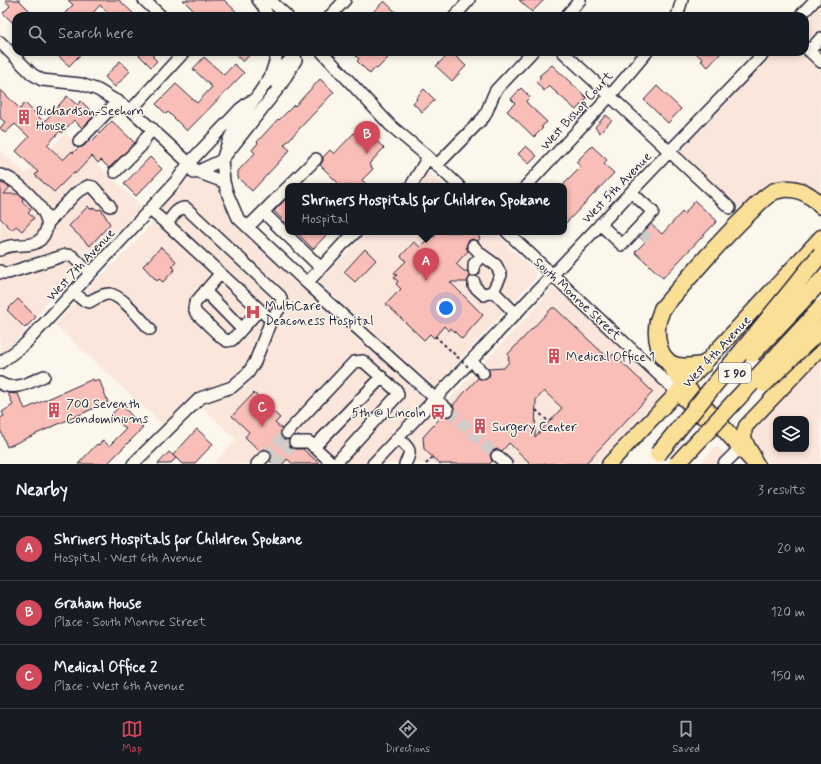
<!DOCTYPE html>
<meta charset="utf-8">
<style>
body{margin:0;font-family:Mynerve,sans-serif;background:#242831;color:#f1f3f6}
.controls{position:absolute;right:12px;bottom:12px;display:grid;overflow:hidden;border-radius:8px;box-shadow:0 2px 6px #0003}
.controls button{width:36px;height:36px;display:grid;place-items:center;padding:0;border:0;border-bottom:1px solid #363941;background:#171b24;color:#f1f3f6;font:20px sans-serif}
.you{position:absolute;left:446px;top:308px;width:14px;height:14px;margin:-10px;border:3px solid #fff;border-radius:50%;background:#1a73e8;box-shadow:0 0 0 6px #1a73e833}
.badge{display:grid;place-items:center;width:26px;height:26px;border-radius:50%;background:#d1495b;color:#fff;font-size:13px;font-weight:700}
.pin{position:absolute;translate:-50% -33px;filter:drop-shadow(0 1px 2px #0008)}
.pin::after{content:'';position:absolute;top:21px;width:14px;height:12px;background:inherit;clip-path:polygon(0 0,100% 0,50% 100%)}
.popup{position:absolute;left:285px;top:183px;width:282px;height:52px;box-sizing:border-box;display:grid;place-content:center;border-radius:8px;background:#171b24;filter:drop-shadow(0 1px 3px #0005);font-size:13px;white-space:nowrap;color:#9ea1a6}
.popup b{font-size:15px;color:#f1f3f6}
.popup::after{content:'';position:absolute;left:50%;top:100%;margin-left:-8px;border:8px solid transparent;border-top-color:#171b24}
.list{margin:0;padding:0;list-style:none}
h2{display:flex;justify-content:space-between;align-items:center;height:52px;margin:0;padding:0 16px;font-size:17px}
h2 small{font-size:13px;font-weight:400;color:#9ea1a6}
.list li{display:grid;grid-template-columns:26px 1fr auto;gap:12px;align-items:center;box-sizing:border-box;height:64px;padding:0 16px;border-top:1px solid #363941}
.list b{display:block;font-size:15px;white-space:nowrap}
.list p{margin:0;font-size:13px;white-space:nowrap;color:#9ea1a6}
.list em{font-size:13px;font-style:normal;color:#9ea1a6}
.icon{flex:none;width:22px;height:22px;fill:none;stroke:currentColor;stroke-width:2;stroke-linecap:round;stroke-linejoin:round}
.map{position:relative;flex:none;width:821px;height:464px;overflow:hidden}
.search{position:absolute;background:#171b24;box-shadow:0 2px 6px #0003;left:12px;right:12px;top:12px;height:44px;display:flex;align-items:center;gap:10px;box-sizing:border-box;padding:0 14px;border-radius:12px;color:#9ea1a6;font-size:15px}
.sheet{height:244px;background:#171b24}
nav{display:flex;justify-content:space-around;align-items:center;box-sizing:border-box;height:56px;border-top:1px solid #363941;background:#171b24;font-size:11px;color:#9ea1a6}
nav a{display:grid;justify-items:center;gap:2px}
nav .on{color:#d1495b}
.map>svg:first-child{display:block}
.built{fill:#fbe6dc;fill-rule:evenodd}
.building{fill:#fabeb8;stroke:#22223b;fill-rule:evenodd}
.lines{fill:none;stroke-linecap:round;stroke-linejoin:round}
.minor-tunnel{stroke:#d0ccc9;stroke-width:11;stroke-dasharray:11 5.5;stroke-linecap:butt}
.minor-casing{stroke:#22223b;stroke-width:14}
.major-casing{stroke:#22223b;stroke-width:17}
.highway-casing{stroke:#22223b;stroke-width:19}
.path{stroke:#22223b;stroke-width:2;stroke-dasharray:3 3;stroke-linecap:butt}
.minor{stroke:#fbf7ec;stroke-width:11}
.major{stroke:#fadf96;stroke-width:14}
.highway{stroke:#fadf96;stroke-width:16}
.highway-bridge-casing{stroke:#22223b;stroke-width:19;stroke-linecap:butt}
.path-bridge{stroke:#22223b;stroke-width:2;stroke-dasharray:3 3;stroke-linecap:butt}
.highway-bridge{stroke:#fadf96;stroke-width:16}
.labels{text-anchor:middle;stroke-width:3;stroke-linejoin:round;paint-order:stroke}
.shield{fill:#fbf7ec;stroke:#636270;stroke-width:1}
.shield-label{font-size:12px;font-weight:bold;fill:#22223b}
.poi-label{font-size:13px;fill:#22223b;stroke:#fbf7ec;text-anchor:start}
.street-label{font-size:13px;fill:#22223b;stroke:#fbf7ec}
</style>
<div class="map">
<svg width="821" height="464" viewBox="0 0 821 464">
<rect width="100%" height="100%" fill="#fbf7ec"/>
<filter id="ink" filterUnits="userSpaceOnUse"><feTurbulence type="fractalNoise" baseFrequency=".025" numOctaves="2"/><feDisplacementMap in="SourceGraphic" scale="8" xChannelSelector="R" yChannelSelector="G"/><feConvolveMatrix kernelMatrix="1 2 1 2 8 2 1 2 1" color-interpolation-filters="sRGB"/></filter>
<g filter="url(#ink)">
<path class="built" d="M821 3V50L805 34V19Z
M774 52H805L821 67V192L813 187 797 182 742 211 679 152Z
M65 133 142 207 98 250 75 268 59 285 37 316 22 334 0 356V150L26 174Z
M426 173H431L444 186H419Z
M202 176 218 186 229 214 237 226 439 410 539 304 553 285 558 286 662 388 664 391 663 394 596 464H213L236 440 192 397 164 426 55 325 94 282 131 247 149 226 169 198 185 180 193 177Z
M376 232H494L535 272 536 277 435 388 320 284V279L360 239Z
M821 354V464H772L753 446 750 432 753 427ZM776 419H806V449H776Z
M716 446 735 464H699Z"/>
<path class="building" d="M5 0H19L35 16H16V26L3 13 10 6Z
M68 0H119L136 16H112L100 5 90 16H62L73 5Z
M183 0H224L241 16H197V14Z
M519 0H544L532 12Z
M384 1 400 16H369Z
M54 52H83L69 66Z
M136 52H153V57L157 61 151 67Z
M233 52H252L243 62Z
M352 52H391L386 56 388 58 377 69 375 68 370 74 357 61 359 59Z
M451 52 466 66 452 81 436 66Z
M695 52H722L708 67 701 61 703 60Z
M204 57 224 75 234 64 244 73 187 131 168 112 166 114 156 104 176 84 197 103 212 87 193 69Z
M120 61 130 71 115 87 105 77Z
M552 65 587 98 576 110 549 86 544 91 536 82 541 77 539 76Z
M320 79 334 92 284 145 290 150 252 191 238 178V171L255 153 252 150 258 143 257 142 278 119 279 120 294 105 295 106Z
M657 86 681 109 668 123 644 100Z
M521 88 530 97 526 101 527 103 547 122 541 127 543 128 534 137 507 111 515 103 511 99Z
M0 89 20 109 25 103 44 122 67 96 77 105 81 101 95 115 82 128 74 120 62 133 60 131 47 145 63 160 72 151 73 153 78 148 84 146 90 139 92 141 112 121 135 143 109 168 101 160 98 163 92 156 75 174 74 172 54 192 35 175 38 172 16 151 29 137 15 124 5 133 0 128 5 122 0 118Z
M424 89 435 100 422 112 413 103 417 99 416 98Z
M606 115 612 120 600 133 595 127Z
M355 132 361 137 363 136 365 138 369 134 384 148 369 164 373 169 362 180 368 186H341L320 165 323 161V157L330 150 334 154Z
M526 146 537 156 529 164 518 154Z
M592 146 607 160 604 164 614 173 564 225V184L581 167 576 162Z
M150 157 162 169 136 196 124 184Z
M1 183 10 187 4 194H18L23 198 22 202 31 210 28 213 34 218 22 231 16 226 12 230 0 218V184Z
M288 197V225L274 211Z
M695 201 717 221 663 278 635 252 645 242 639 237 651 224 662 234 682 212 684 214Z
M88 206 90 209 95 208 97 210 101 209 110 224 90 246 69 226Z
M296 232H329L313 249Z
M438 232H474L480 238 478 241 472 239 468 241 466 247 468 251 456 264 464 271H467L470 276 467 282H450L483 315 462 339 451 328 449 331 444 326 434 338 430 334 424 340 386 304 401 289 396 284 398 281 394 278 397 275 394 273 406 261 401 256 414 242 420 247 431 235 434 237Z
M161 247 176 261 172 266 175 269 163 282 159 279 157 281 143 266Z
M365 249 376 260 355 282 344 272Z
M18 299 36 317 25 328 7 310Z
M552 308H555L609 359 613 354 653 392 585 464H531L509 443 502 451 498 449 492 451 490 455 492 461 490 464H440L424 449 423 437 443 415 447 417 453 415 455 411 453 405 478 378 484 380 488 378 490 374 488 369 504 368 509 362 508 354ZM544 391 562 408 535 437 536 400Z
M93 379 94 381 99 379 108 402 7 447 0 429V418L4 416 2 412 13 405 8 393 18 394 25 409Z
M254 393 280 418 275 423 282 429 280 435 282 438 289 440V446L295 449H303L320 464H293L287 459 283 464H274L270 461 272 455 270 451 264 449 260 451 245 437 249 432 232 416Z
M121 404 143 428 107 464H78L97 444 99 445 103 440 109 446 126 429 111 415Z
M197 429 213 444 194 464H182L173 455Z
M169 452 176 458 170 464H158Z"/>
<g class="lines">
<path class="minor-tunnel" d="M641 239 653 226
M448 410 497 456
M265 456 287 433
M274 464 295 442"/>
<g class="minor-casing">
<path id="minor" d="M144 0 161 16
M258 0 263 6 268 16
M270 0 287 16
M330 16 345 0
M455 16 469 0
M566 16 580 0
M677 16 682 0
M800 16 815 0
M0 42 32 74 42 80 81 84 98 90 131 110 189 163 197 172 224 182
M805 47 821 62
M809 51 821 38
M276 52V59L270 77 236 127 229 139 222 160 224 182 228 195 238 218 307 283 448 410
M322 52 390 125 428 157 459 186
M563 52 730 208
M271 81 297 52
M131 110 184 52
M79 141 118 101
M437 165 484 117C489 108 491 99 496 90L532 52
M115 172 141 146 146 137 153 129
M194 173 222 160 281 85 296 60
M0 175C15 177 45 207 47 222 48 227 45 235 41 239 30 250 12 241 0 250
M289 186 316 159
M411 186 428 157
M526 186 610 96 647 52
M263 212 321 268
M48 223 76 193 88 186 93 187 110 206
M167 224C172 217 177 207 186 208L280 296C285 305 276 313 271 320
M600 224 622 245 653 212 631 192
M248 227 288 187
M507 232 677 392
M473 246 482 255
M474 270V264L482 255 496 265 501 275 493 291
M0 271 2 273H8L66 255 72 256 90 273
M220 274 195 303 194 308 196 313 222 338 227 341 232 340 259 310
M474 282V286L484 295 493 291 516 314
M307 283 342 245 356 232
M205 291 242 329
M73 292 83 300 89 302C95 299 103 293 110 294 124 297 140 319 150 329
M471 361 483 373
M0 363 25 344 177 180 189 163 240 109 249 102
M0 383C13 392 31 382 44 376
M287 433 354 362 363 361 397 391 398 395 335 464
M398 438C409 448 413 450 405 464
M295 442H309L333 464
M314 447 382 377
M497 456 506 464
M133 464 200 398 232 387 248 373 255 362 271 320 167 224 150 210
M257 464 265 456
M373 464 669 152 765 52
M724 464 738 450"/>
</g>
<g class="major-casing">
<path id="major" d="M677 392 703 417
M753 455C747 446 741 437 746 426L821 347
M609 464 691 378 821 237"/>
</g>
<g class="highway-casing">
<path id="highway" d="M666 359 684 385 756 464
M703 365C695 366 682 368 674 365 658 359 655 335 658 321 659 317 661 313 662 309 690 276 718 243 749 213 756 206 765 195 775 191 793 185 809 192 821 206"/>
</g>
<path class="path" d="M536 410 549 422
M426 464 433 457"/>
<use href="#minor" class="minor"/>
<use href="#major" class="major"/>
<use href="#highway" class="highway"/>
<g class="highway-bridge-casing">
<path id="highway-bridge" d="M752 354 821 281
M764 384 821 329
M658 454 821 254
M677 464 821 308"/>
</g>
<path class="path-bridge" d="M435 336 479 377"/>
<use href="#highway-bridge" class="highway-bridge"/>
</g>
</g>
<defs>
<g id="building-bare" transform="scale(1.2)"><path d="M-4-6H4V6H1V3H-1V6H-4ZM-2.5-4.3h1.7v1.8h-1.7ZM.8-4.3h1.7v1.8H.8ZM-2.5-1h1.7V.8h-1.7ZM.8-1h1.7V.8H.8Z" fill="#d1495b" stroke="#fbf7ec" stroke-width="2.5" paint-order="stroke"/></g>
<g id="hospital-bare" transform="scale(1.2)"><path d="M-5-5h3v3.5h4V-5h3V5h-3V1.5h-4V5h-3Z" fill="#d1495b" stroke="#fbf7ec" stroke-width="2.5" paint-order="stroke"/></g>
<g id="bus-bare" transform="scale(1.2)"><path d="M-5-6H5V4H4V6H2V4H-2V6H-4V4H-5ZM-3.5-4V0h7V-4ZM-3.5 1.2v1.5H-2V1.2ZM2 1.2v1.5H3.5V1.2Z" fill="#d1495b" stroke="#fbf7ec" stroke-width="2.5" paint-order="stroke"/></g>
</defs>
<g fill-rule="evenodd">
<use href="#building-bare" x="24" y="117"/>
<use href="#hospital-bare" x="253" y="312"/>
<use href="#building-bare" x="554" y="356"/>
<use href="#building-bare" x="54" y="410"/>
<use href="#bus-bare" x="438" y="412"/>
<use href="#building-bare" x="480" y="426"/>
</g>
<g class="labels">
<rect class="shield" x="719" y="363" width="32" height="20" rx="3"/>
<g class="shield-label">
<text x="735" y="377">I 90</text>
</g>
<g class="poi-label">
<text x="36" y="115">Richardson-Seehorn<tspan x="36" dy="15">House</tspan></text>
<text x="265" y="310">MultiCare<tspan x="265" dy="15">Deaconess Hospital</tspan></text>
<text x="566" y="361">Medical Office 1</text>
<text x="66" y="408">700 Seventh<tspan x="66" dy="15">Condominiums</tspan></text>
<text x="426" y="417" text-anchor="end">5th @ Lincoln</text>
<text x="492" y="431">Surgery Center</text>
</g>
<g class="street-label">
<text transform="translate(576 110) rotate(-48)" y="5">West Bishop Court</text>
<text transform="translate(616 187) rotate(-46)" y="5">West 5th Avenue</text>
<text transform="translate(80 264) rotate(-47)" y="5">West 7th Avenue</text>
<text transform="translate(578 298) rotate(43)" y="5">South Monroe Street</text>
<text transform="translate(716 351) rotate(-47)" y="5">West 4th Avenue</text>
</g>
</g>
</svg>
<div class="controls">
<button><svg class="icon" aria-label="layers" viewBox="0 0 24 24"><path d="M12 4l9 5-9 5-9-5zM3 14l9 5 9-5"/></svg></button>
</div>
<div class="you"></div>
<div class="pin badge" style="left:426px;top:281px">A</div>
<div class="popup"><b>Shriners Hospitals for Children Spokane</b>Hospital</div>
<div class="pin badge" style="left:367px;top:154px">B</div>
<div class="pin badge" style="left:262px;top:427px">C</div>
<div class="search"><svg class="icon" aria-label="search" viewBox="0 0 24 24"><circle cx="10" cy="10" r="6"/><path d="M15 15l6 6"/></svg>Search here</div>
</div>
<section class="sheet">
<h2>Nearby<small>3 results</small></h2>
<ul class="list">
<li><span class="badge">A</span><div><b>Shriners Hospitals for Children Spokane</b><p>Hospital · West 6th Avenue</p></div><em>20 m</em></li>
<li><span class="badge">B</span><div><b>Graham House</b><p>Place · South Monroe Street</p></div><em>120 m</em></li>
<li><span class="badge">C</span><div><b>Medical Office 2</b><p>Place · West 6th Avenue</p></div><em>150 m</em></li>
</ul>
</section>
<nav>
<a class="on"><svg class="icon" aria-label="map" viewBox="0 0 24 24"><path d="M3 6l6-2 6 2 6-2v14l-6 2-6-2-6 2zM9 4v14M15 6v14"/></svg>Map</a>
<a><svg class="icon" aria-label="directions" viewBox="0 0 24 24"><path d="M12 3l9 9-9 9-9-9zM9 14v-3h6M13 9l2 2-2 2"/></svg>Directions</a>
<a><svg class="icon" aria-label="saved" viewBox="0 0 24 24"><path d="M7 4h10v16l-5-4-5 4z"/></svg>Saved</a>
</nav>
